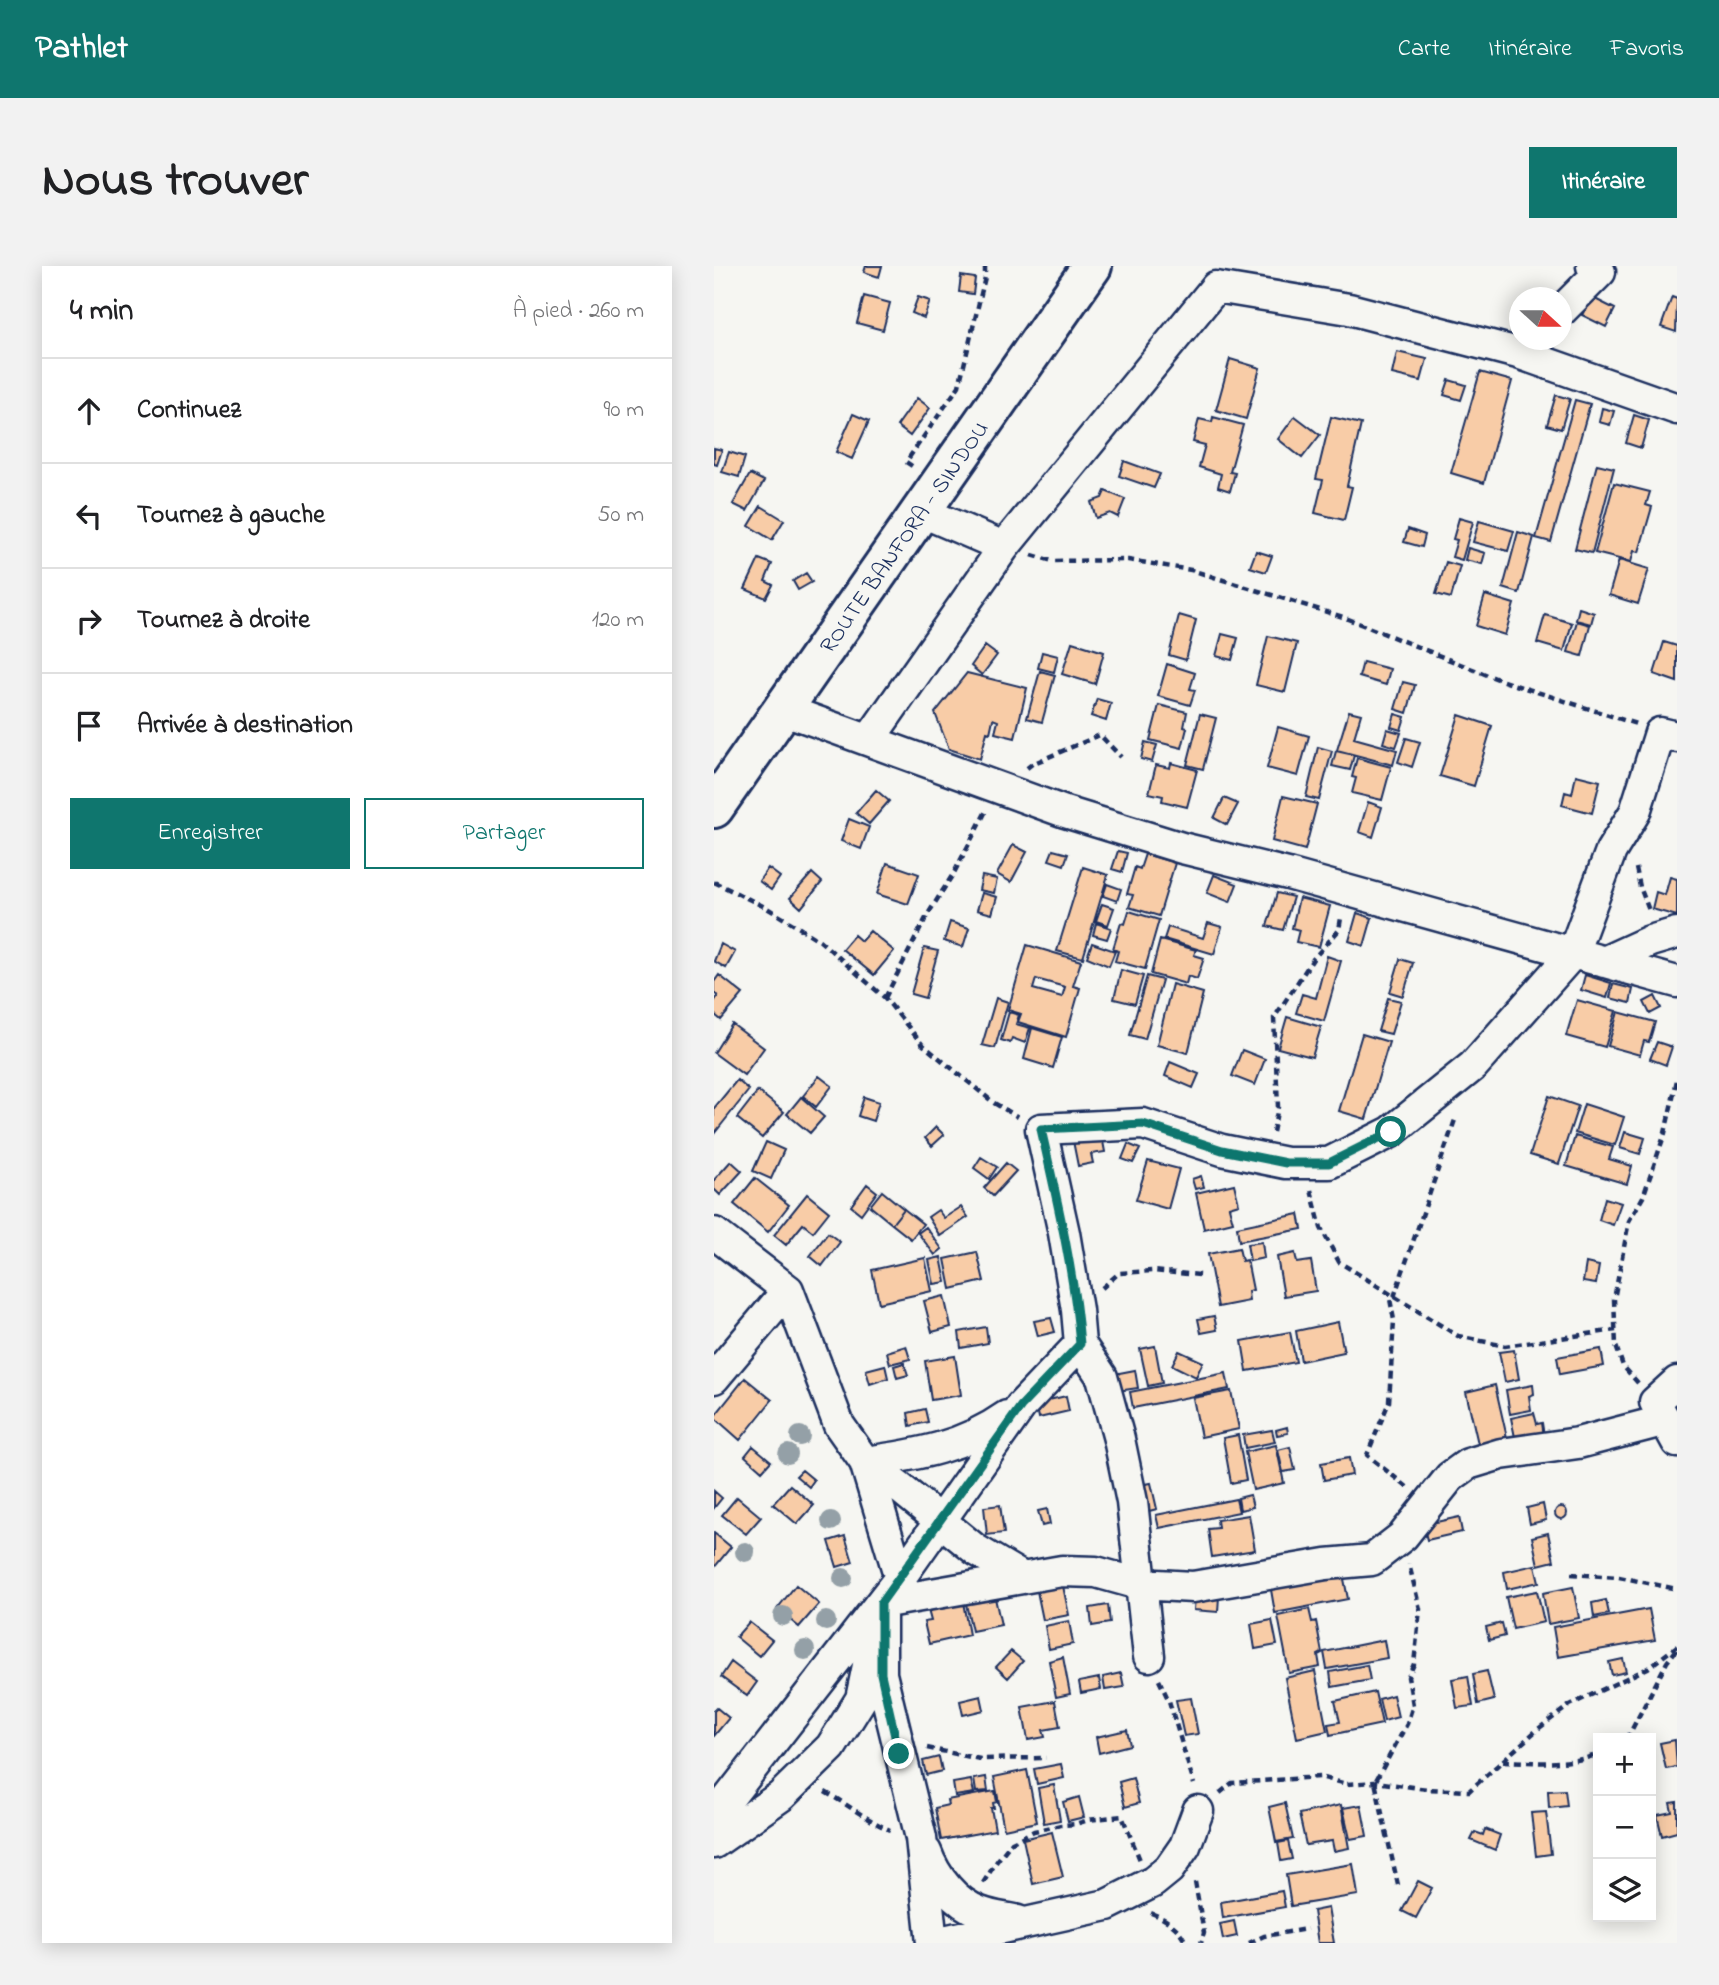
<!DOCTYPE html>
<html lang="fr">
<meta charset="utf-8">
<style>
body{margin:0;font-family:"Indie Flower",sans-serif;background:#f2f2f2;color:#202124}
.controls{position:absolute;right:21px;bottom:21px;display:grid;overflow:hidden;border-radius:0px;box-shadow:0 4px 18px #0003}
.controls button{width:63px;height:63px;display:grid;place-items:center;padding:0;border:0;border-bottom:2px solid #e0e0e0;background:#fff;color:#202124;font:35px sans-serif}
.compass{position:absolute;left:795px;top:21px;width:63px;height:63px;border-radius:50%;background:#fff;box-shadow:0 4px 18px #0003;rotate:111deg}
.stop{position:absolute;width:21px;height:21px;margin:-16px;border:5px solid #0f766e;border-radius:50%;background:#fff}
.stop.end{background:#0f766e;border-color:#fff;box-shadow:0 2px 7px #0008}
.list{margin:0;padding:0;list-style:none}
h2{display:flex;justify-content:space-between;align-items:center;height:91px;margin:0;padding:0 28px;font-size:30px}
h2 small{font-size:23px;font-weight:400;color:#757577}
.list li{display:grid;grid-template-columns:46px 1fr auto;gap:21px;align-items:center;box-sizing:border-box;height:105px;padding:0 28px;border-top:2px solid #e0e0e0}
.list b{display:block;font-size:26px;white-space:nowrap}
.list em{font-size:23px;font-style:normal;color:#757577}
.actions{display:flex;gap:14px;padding:21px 28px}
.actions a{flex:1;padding:16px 0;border:2px solid #0f766e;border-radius:0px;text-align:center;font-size:24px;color:#0f766e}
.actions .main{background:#0f766e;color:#fff}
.icon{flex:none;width:38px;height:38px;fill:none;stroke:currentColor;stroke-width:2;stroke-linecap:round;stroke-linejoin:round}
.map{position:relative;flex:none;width:963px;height:1677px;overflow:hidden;border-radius:0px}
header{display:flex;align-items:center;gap:42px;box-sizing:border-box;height:98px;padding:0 35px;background:#0f766e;color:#fff}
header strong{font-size:33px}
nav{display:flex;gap:38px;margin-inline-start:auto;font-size:24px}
.intro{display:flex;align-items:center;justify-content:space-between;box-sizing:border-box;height:168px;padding:0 42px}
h1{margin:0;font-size:49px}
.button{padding:18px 32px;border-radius:0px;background:#0f766e;color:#fff;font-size:24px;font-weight:700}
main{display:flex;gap:42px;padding:0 42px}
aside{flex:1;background:#fff;border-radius:0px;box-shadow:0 4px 18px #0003}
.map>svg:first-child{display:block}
.building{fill:#f8cca7;stroke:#1b2f5e;stroke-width:2;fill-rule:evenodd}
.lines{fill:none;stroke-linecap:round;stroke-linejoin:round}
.minor-casing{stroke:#1b2f5e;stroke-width:35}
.major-casing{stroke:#1b2f5e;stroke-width:44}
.path{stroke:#1b2f5e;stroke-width:4.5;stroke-dasharray:7 5;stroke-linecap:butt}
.minor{stroke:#f6f6f2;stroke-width:30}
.major{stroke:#f6f6f2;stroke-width:38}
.tree{fill:#94a0a7}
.route{stroke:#0f766e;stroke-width:9}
.labels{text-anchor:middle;stroke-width:5;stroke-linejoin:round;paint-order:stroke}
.street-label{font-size:23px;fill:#1b2f5e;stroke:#f6f6f2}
</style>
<header>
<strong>Pathlet</strong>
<nav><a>Carte</a><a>Itinéraire</a><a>Favoris</a></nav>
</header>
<div class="intro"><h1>Nous trouver</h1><a class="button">Itinéraire</a></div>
<main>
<aside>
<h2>4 min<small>À pied · 260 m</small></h2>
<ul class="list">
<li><svg class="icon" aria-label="ahead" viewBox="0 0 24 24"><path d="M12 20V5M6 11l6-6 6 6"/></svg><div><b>Continuez</b></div><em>90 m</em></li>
<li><svg class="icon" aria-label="left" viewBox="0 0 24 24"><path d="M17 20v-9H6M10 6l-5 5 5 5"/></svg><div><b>Tournez à gauche</b></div><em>50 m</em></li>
<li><svg class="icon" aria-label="right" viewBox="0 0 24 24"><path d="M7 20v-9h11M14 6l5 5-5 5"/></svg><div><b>Tournez à droite</b></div><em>120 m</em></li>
<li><svg class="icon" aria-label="arrive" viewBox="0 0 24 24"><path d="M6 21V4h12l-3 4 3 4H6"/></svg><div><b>Arrivée à destination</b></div></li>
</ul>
<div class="actions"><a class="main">Enregistrer</a><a>Partager</a></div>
</aside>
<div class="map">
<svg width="963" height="1677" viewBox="0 0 963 1677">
<rect width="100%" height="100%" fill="#f6f6f2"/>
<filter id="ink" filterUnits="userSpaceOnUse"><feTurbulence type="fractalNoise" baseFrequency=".0143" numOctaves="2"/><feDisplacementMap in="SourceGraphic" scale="14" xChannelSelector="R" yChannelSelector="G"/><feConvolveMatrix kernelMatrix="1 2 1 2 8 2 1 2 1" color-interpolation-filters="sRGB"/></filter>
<g filter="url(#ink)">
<path class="building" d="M152 0H168L165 11 150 6Z
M247 10 261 12 259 28 245 26Z
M150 30 176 37 169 64 143 57Z
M204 31 216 35 210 52 198 47Z
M877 31 901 43 892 61 868 49Z
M958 31 963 33 962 66 947 61Z
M683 86 713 93 707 115 678 108Z
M516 93 546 102 532 153 502 144Z
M766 106 798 115 770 217 737 207Z
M735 114 752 119 747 134 730 129Z
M842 129 856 133 847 163 833 159Z
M203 132 216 142 196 170 183 160Z
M861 134 876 138 837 276 822 272Z
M888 142 900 145 896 159 885 156Z
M139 148 155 155 138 193 122 186Z
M920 149 935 154 927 182 912 177Z
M581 150 606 169 588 192 564 173Z
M499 151 529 159 516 206 521 207 516 225 504 221 507 208 485 201 491 179 479 176 485 153 498 156Z
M617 151 647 158 633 220 638 221 630 254 601 247 609 214 602 213Z
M0 182 8 184 3 199 0 198Z
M15 186 31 191 25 211 8 206Z
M410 195 446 208 440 222 405 210Z
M883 198 900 202 878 287 861 283Z
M36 208 50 215 33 245 19 238Z
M900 217 936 226 932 239 938 241 925 286 920 285 917 296 881 287Z
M391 225 411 233 404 251 396 247 382 252 377 236 388 232Z
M47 240 70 254 58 274 35 260Z
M745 252 759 256 748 294 738 291 743 274 739 273Z
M765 255 800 265 794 285 759 276Z
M694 263 711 269 708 281 690 276Z
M804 266 820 271 805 327 789 322Z
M754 282 771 287 768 298 751 294Z
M542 285 558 290 552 306 536 301Z
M45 293 58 298 51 315 59 319 52 332 31 323Z
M905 294 935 303 924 338 895 329Z
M732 296 746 300 737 332 722 328Z
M92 307 98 316 84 324 79 315Z
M771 329 800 338 791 369 762 360Z
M865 342 880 347 877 358 862 354Z
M465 349 482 354 472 394 455 389Z
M831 349 858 357 850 385 823 377Z
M863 355 876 359 868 390 854 386Z
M508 368 524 372 518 394 502 390Z
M554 370 583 377 571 426 542 419Z
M358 376 390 386 381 418 348 408Z
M950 376 963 380V416L940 408Z
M271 380 283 389 268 409 257 400Z
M328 386 344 390 340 406 324 402Z
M649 396 676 403 672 419 645 411Z
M453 398 481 407 476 423 481 424 476 439 444 430Z
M326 405 341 409 328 456 313 452Z
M253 407 313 422 301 472 281 467 284 455 279 453 276 467 273 466 266 493 235 483 221 447Z
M689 416 701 419 693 447 681 443Z
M383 433 397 437 392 455 377 450Z
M445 439 473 446 470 461 473 462 468 482 436 474Z
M635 445 647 448 640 472 683 484 679 499 623 484Z
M486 448 502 452 489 503 473 499Z
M681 448 691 451 687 464 677 461Z
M745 449 778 460 760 520 726 510Z
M564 461 595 470 584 510 553 502Z
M673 463 687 467 682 481 669 477Z
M692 472 706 476 698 501 684 496Z
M431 476 443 479 438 496 427 493Z
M604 481 618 485 605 534 592 531Z
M622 485 640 489 636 504 618 500Z
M643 492 677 501 668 534 638 527 642 512 638 511Z
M457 497 483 504 473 541 448 535 449 530 435 527 442 499 456 502Z
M862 509 886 515 878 547 848 539 851 526 858 528Z
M162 524 175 535 155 558 142 547Z
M569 530 603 538 591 584 558 575Z
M510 532 524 538 513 559 500 552Z
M654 536 668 541 659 571 645 566Z
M135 553 155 561 147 583 127 575Z
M299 579 313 586 297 616 283 608Z
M339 584 354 588 350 599 335 594Z
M404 585 413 587 408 606 398 603Z
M431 588 461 597 445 650 415 641 419 629 413 628 421 601 426 603Z
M173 597 205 608 194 638 163 628Z
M369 601 394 609 369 692 343 685Z
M54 602 66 611 57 624 45 615Z
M98 607 108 616 87 642 76 632Z
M500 609 523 618 516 636 493 627Z
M268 610 283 613 280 627 265 624Z
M956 611 963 613V650L938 643 942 626 951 629Z
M393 618 407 623 403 635 389 630Z
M268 627 283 631 278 648 263 644Z
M563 627 579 631 569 664 553 660Z
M585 632 616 640 605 681 582 676 585 664 578 662Z
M388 638 400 642 394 659 382 655Z
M415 645 445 654 431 703 401 695 404 685 399 683 407 657 411 658Z
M643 647 658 652 650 680 635 675Z
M236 656 255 662 249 681 230 675Z
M382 657 397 662 393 673 379 669Z
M494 657 508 661 500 688 450 673 454 661 489 672Z
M156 665 180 685 160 709 128 683 140 669 147 675Z
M446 674 482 684 480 689 490 692 483 713 474 710 472 718 437 708Z
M378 677 401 685 395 700 373 691Z
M7 678 21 686 12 702 0 695Z
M313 679 367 695 359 720 366 722 352 771 304 756 307 748 294 744ZM322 713 351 721 348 731 319 723Z
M210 682 224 685 211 732 197 728Z
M613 690 627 695 610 755 582 747 588 728 602 732Z
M686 693 699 697 689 730 676 726Z
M407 704 429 710 421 738 400 733Z
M5 709 29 728 7 754 0 748V736L4 730 0 727V716Z
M871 709 897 717 893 732 867 724Z
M433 710 448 714 431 773 416 769Z
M458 718 489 727 474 787 443 779Z
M899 718 919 723 916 737 896 732Z
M941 730 947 742 936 748 930 736Z
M282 732 294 736 281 782 268 779Z
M674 732 687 735 677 768 664 765Z
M863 734 902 745 891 781 852 770Z
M295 746 305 749 302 758 316 762 311 777 298 772 296 777 287 774Z
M904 746 941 756 935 776 930 775 926 789 894 780Z
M573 751 607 761 598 791 564 782Z
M18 758 50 782 30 809 0 787Z
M318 762 348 771 339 802 310 793Z
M648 768 675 776 652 853 625 845Z
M943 776 958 781 952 799 936 793Z
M528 784 551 793 541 819 518 810Z
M456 796 485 808 479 822 451 810Z
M105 810 118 820 102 841 89 830Z
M23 814 35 824 0 868V842Z
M44 825 70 846 48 872 23 852Z
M835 830 864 840 845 898 816 889Z
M87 831 110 851 96 867 73 848Z
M150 831 165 836 159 855 144 850Z
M870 838 910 851 901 879 861 867Z
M222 861 230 869 218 880 211 872Z
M911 866 931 872 926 888 906 882Z
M388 870 391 886 377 888 379 897 364 900 359 875Z
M861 870 899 881 895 893 918 900 913 918 852 900Z
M52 876 70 884 57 913 39 905Z
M414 878 426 883 419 897 408 893Z
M267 891 283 901 275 913 260 902Z
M17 895 28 905 6 929 0 923V914Z
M434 895 465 903 454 943 422 934Z
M292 897 302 905 279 930 270 922Z
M487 910 490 921 481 923 478 913Z
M41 912 75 939 54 966 20 938Z
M153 918 163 926 147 948 137 940Z
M520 918 525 938 515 941 519 956 490 963 482 927Z
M168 925 190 943 178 958 156 940Z
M93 928 115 946 99 966 89 958 72 979 60 969Z
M891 932 907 937 899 959 885 954Z
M247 941 254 951 226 970 214 951 224 944 230 952Z
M190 943 209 958 197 973 178 958Z
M585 948 588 963 525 975 523 961Z
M212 961 228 983 221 989 204 967Z
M114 967 126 976 108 1000 96 990Z
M548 976 550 992 536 995 533 978Z
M525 982 528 995 533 994 539 1024 534 1025 535 1035 504 1041 494 988Z
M263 986 270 1015 237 1023 231 993Z
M581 987 583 997 597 995 602 1025 570 1030 563 991Z
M227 991 232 1016 220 1018 215 994Z
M211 992 218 1025 165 1037 158 1004Z
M872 997 885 1000 882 1018 869 1016Z
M230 1030 237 1061 218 1066 210 1035Z
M500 1050 503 1064 487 1067 484 1053Z
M337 1052 341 1066 324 1070 320 1055Z
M624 1056 630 1086 587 1095 582 1065Z
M272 1061 274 1077 247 1082 245 1066Z
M576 1066 582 1096 533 1105 528 1075Z
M192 1080 196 1093 176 1098 173 1086Z
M441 1080 448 1117 434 1120 426 1083Z
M887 1083 890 1100 846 1108 843 1091Z
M800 1084 805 1113 791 1116 785 1086Z
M465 1085 489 1096 482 1111 458 1099Z
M241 1090 247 1129 217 1134 211 1095Z
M190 1097 194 1109 183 1112 180 1100Z
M171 1099 174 1112 156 1118 152 1104Z
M421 1104 424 1122 403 1125 400 1108Z
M512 1107 515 1123 419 1142 416 1126Z
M31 1112 58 1134 26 1174 0 1151Z
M781 1119 794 1176 765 1182 752 1126Z
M819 1119 820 1128 815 1130 817 1144 796 1148 792 1124Z
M517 1125 525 1163 487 1171 479 1132Z
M352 1130 355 1145 325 1152 322 1137Z
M211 1143 214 1156 196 1160 194 1147Z
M820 1147 823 1158 828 1157 830 1170 802 1176 797 1152Z
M573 1161 574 1167 563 1169 562 1164Z
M558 1164 561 1176 531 1182 529 1169Z
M524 1169 532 1214 517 1217 509 1172Z
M562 1179 570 1217 539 1224 531 1186Z
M39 1180 57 1195 48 1205 31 1190Z
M576 1181 581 1204 569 1206 564 1184Z
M635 1192 638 1209 610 1214 607 1197Z
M88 1204 100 1214 95 1221 82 1210Z
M437 1217 443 1243 427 1247 421 1220Z
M76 1219 100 1239 83 1258 59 1238Z
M0 1225 8 1232 0 1242Z
M536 1229 539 1241 526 1244 524 1232Z
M23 1231 47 1251 32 1268 8 1249Z
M522 1233 525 1246 445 1262 442 1249Z
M829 1238 832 1254 816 1258 813 1242Z
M286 1239 290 1267 273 1269 270 1241Z
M841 1247a6 6 0 1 1 12 0a6 6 0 1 1-12 0Z
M333 1243 336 1258 328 1260 324 1245Z
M535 1249 541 1284 498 1291 494 1263 504 1262 503 1254Z
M745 1251 748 1266 713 1274 709 1259Z
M0 1267 17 1281 0 1302Z
M834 1267 840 1295 824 1299 818 1271Z
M131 1270 139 1296 123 1301 115 1275Z
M627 1298 634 1333 561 1347 555 1312Z
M821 1299 825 1316 793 1323 790 1306Z
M82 1319 105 1338 85 1361 63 1343Z
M349 1320 355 1349 329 1354 323 1325Z
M859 1321 865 1352 834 1358 829 1327Z
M823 1325 830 1356 799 1363 792 1331Z
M481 1328 505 1330 504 1346 480 1344Z
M281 1332 287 1359 258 1365 252 1338Z
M892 1334 895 1348 880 1351 878 1337Z
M249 1336 255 1369 215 1378 210 1356 217 1355 214 1344Z
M394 1339 396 1357 378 1360 376 1342Z
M595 1343 598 1356 602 1355 608 1387 604 1389 606 1401 575 1407 564 1350Z
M935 1343 941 1374 844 1391 839 1361Z
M558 1354 563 1379 541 1383 537 1358Z
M355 1355 359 1378 335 1383 331 1360Z
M35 1356 58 1374 45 1390 22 1371Z
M788 1357 791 1370 775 1374 772 1361Z
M670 1374 673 1392 613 1403 610 1386Z
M297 1385 309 1395 294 1412 282 1401Z
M349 1391 356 1428 342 1431 335 1395Z
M909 1393 912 1406 898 1409 895 1396Z
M17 1396 43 1416 33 1430 7 1411Z
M653 1399 656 1414 618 1421 616 1406Z
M601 1405 613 1465 583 1472 571 1412Z
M773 1405 780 1434 764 1438 759 1408Z
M407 1407 410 1421 391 1424 389 1411Z
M754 1410 759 1440 743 1442 738 1413Z
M385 1412 387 1423 367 1427 365 1416Z
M661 1426 668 1458 616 1469 614 1458 626 1456 621 1435Z
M679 1429 684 1451 670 1455 665 1433Z
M267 1430 270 1444 249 1449 246 1435Z
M477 1432 484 1468 470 1470 462 1434Z
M341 1435 346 1461 329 1464 331 1471 314 1474 308 1441Z
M3 1442 15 1452 0 1470V1445Z
M413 1464 416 1479 385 1487 382 1471Z
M961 1474 963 1501 952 1503 946 1477Z
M225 1491 228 1505 212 1509 209 1495Z
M347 1498 350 1512 323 1518 320 1503Z
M313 1504 323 1556 290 1563 280 1511Z
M272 1511 274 1525 262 1526 260 1513Z
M419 1512 425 1537 411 1541 405 1516Z
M257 1514 260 1527 241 1530 239 1517Z
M340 1519 346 1554 330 1557 324 1522Z
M851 1524 853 1540 835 1542 834 1525Z
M281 1525 283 1536 279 1537 280 1542H277L281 1564 227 1574 221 1542 234 1539 233 1534Z
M365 1531 370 1551 354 1555 349 1536Z
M963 1536V1566L948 1570 943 1549 958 1546 956 1537Z
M571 1537 579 1573 562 1576 555 1541Z
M627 1539 635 1582 620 1585 618 1575 592 1579 585 1548Z
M647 1539 653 1570 636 1573 629 1542Z
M832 1546 837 1588 822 1590 817 1547Z
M771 1563 786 1569 781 1584 757 1574 761 1566 769 1569Z
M338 1566 349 1611 319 1618 309 1573Z
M574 1575 578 1593 567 1595 564 1577Z
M639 1598 644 1629 577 1640 572 1609Z
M704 1615 718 1622 702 1652 688 1645Z
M568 1625 571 1641 509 1652 507 1636Z
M614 1642 620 1677H604L599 1645Z
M520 1655 523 1670 509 1673 506 1658Z"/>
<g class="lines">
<g class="minor-casing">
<path id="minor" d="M848 44 886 6 878 0
M206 245 290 281
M68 443 351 546 468 582 574 608 963 716
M155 474 290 281 502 21 635 43 804 87 963 143
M890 696 936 675 963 667
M0 967 74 1024 0 1112
M74 1024 125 1159 151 1196 186 1312
M963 1116 941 1136 963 1176
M151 1196 186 1222 262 1284 309 1312
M151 1196C203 1189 249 1181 293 1150
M167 1337 348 1305 382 1306 425 1318 479 1321 612 1298 658 1294 689 1270 736 1211 754 1198 787 1188 864 1177 952 1154
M167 1337V1408L207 1572 218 1677
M435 1390 418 1236 405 1173 388 1111 366 1078 363 1044 350 967 327 863 429 858 508 884 572 897H615L677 866 759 800 859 687 897 585 921 546 946 467 963 471
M0 1551 186 1312 307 1140 366 1078
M0 1577 67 1530 117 1481 147 1433 157 1385
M212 1586C221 1611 241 1637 266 1646 278 1651 292 1652 304 1655
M221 1677 393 1639 439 1616 455 1603 471 1580 484 1545"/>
</g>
<g class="major-casing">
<g id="major">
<path id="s1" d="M0 542 378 0"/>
</g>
</g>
<path class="path" d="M198 200 192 196 245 120 271 11V0
M318 289 338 295 414 294 477 304 629 351 786 414 922 458
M313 502 318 498 386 469 407 491
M922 602 926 621 936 647
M0 616 53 642 105 674 171 732 208 778 280 837 304 851
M171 732 214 648 241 605 272 545
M559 866 564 841 560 752 599 693 625 664 627 652
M597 924 607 962 625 996 744 1070 791 1080 902 1064
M388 1022 405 1007 438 1005 486 1009
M924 1117 909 1100 902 1080 900 1033 915 955 929 931 951 867 963 814
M693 1221 653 1189 675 1136 680 1054 676 1033 680 1031 742 851
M857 1308 905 1311 963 1323
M445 1414 455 1435 480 1518
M911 1472 915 1469 953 1396 963 1383
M213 1482 266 1493 332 1492
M789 1495C820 1496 855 1500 884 1488
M111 1526C133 1538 153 1554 176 1564
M506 1527 518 1517 606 1511 633 1518 661 1516 713 1523 755 1525 824 1463 856 1439 934 1402 963 1380
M481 1616 490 1667 487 1677
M269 1617 283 1595 298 1576 320 1565 347 1559 362 1558 374 1554 408 1550 426 1594
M684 1619 661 1516 693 1458 699 1439 694 1411 700 1398 706 1343 695 1298
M437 1647C452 1653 466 1662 472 1677
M535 1677 550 1670 593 1663"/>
<use href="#minor" class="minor"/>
<use href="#major" class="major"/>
</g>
<g class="tree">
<circle cx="86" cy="1170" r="10"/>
<circle cx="74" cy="1188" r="10"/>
<circle cx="117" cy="1255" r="10"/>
<circle cx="31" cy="1286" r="10"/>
<circle cx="129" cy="1312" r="10"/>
<circle cx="69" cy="1350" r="10"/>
<circle cx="112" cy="1355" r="10"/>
<circle cx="91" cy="1384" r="10"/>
</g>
</g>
<g class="lines" filter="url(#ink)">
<path class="route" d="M185 1488 167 1408V1337L307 1140 366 1078C360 1005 343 934 327 863L429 858 508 884 572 897H615L677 866"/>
</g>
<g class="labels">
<g class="street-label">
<text dy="8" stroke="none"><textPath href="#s1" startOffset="331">ROUTE BANFORA - SINDOU</textPath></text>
</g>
</g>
</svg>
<div class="controls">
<button>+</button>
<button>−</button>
<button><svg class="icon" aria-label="layers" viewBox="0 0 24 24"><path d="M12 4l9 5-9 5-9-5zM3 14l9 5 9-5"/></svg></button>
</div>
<svg class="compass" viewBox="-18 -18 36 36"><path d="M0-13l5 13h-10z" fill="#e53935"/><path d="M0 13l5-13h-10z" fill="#757577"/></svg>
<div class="stop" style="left:677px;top:866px"></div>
<div class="stop end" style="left:185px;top:1488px"></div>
</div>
</main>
